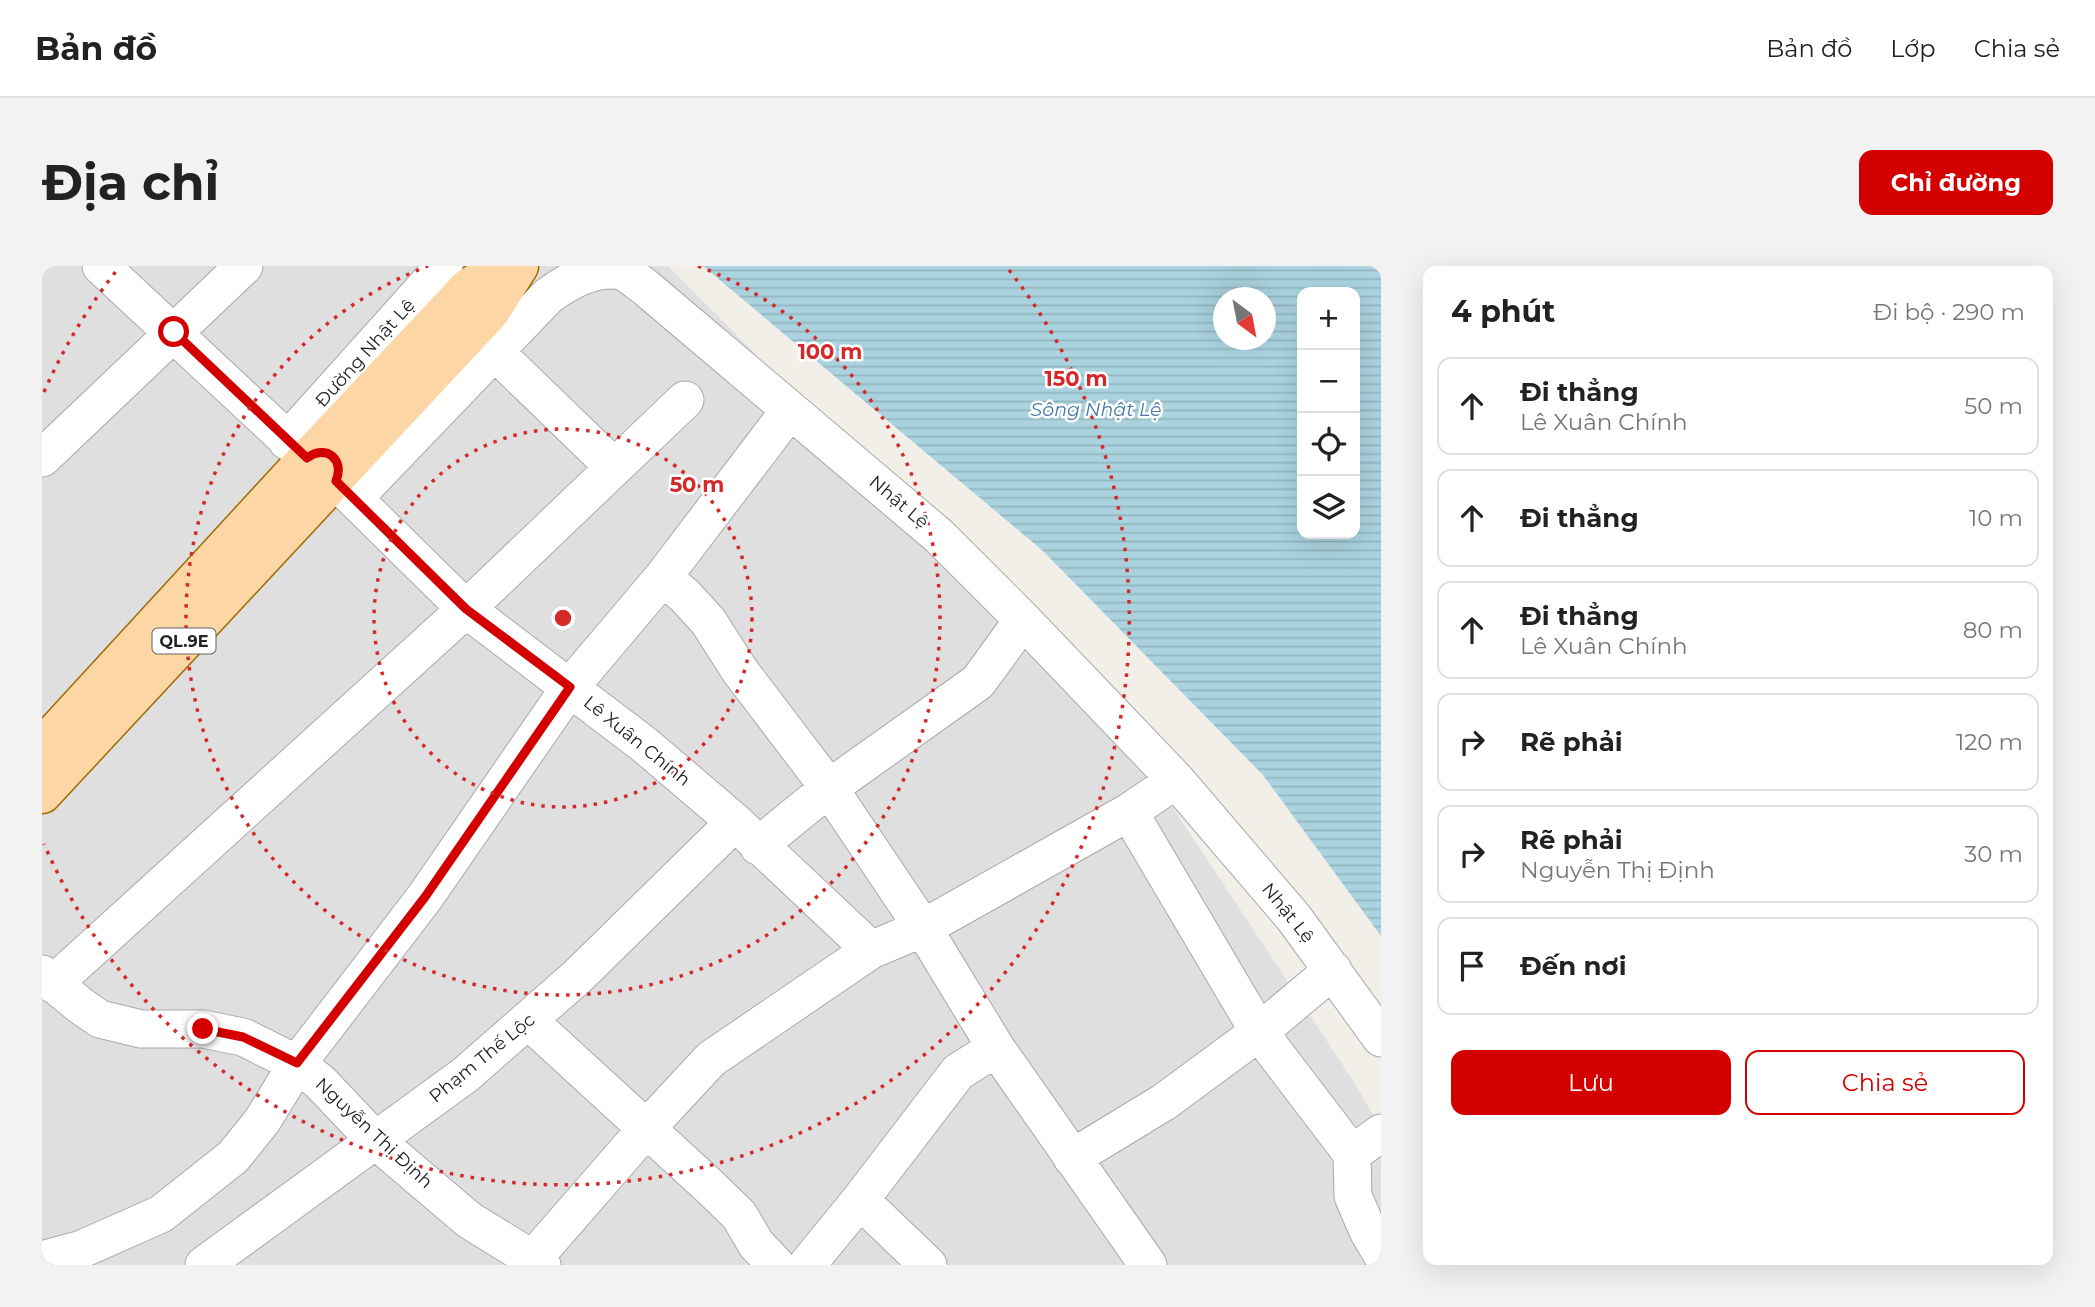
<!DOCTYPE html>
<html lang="vi">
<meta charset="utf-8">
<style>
body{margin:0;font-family:Montserrat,sans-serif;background:#f2f2f2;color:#222}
.controls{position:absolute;right:21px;top:21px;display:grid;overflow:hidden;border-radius:14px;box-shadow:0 7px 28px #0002}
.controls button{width:63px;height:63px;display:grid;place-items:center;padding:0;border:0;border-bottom:2px solid #e0e0e0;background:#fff;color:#222;font:35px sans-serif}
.compass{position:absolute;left:1171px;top:21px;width:63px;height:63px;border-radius:50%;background:#fff;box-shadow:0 7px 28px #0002;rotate:148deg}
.stop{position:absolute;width:21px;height:21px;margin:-16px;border:5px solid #d40000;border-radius:50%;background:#fff}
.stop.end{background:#d40000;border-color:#fff;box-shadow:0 2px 7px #0008}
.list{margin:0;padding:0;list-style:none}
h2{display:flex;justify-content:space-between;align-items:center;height:91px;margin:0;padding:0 28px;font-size:30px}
h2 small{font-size:23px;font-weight:400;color:#767676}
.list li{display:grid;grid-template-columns:46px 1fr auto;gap:21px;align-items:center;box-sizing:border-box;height:98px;margin:0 14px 14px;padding:0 14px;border:2px solid #e0e0e0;border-radius:14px}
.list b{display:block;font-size:26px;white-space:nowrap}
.list p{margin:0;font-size:23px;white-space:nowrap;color:#767676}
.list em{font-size:23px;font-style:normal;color:#767676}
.actions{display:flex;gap:14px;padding:21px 28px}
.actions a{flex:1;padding:16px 0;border:2px solid #d40000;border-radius:14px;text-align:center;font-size:24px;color:#d40000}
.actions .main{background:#d40000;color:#fff}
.icon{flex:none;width:38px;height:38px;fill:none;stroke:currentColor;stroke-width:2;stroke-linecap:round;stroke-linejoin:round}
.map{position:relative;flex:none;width:1339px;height:999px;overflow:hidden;border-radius:14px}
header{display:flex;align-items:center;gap:42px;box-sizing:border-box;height:98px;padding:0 35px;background:#fff;border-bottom:2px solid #e0e0e0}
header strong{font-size:33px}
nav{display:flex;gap:38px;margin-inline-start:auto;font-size:24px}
.intro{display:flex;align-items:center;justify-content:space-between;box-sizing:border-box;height:168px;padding:0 42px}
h1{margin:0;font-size:49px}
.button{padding:18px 32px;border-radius:14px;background:#d40000;color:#fff;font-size:24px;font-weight:700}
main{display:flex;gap:42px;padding:0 42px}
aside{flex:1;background:#fff;border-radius:14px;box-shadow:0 7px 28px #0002}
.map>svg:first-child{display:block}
.residential{fill:#e0dfdf}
.water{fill:url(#water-rules);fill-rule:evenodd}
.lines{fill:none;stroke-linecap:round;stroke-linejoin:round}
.minor-casing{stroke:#a9a9a9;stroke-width:39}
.major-casing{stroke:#a06b00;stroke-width:41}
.minor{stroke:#fff;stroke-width:37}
.major{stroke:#fcd6a4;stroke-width:38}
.route{stroke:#d40000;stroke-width:9}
.ring{fill:none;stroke:#d62828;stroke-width:3.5;stroke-dasharray:3.5 7}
.labels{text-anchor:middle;stroke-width:5;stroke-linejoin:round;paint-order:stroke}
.shield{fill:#fff;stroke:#646464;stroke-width:2}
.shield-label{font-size:16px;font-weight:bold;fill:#222}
.street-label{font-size:18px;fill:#222;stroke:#fff}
.water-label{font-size:19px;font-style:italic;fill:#4a7aab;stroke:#fff}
.centre{fill:#d62828;stroke:#fff;stroke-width:3.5}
.ring-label{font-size:21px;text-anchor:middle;font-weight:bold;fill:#d62828;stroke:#fff;stroke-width:5;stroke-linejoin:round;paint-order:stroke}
</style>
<header>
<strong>Bản đồ</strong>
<nav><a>Bản đồ</a><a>Lớp</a><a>Chia sẻ</a></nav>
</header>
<div class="intro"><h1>Địa chỉ</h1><a class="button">Chỉ đường</a></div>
<main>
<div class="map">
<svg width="1339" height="999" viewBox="0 0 1339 999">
<defs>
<pattern id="water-rules" width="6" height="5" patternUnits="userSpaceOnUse" patternTransform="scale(1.75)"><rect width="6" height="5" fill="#aad3df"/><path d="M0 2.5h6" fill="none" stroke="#92b5bf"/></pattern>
</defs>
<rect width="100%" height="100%" fill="#f2efe9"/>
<path class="residential" d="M0 0H626L1063 439 1312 816 1339 863V999H0Z"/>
<path class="water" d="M661 0H1339V670L1221 509 1000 284ZM1260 26H1313V268H1260ZM1182 32H1224V74H1182Z"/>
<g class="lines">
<g class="minor-casing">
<path id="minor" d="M59 0 265 192
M452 85 572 201
M245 175 402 0
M0 192 202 0
M294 215 424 343 604 480 693 556 829 684
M312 232 506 30C526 15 554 0 580 5 588 9 596 16 603 21L897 270 981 354 1134 514 1252 652 1339 772
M621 311 643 330 666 355 698 405 787 522 881 662 954 782 1106 999
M1087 546 1217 766 1310 888 1311 930 1326 965 1339 987
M716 580 787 522 936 416 981 354
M0 708 39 740 58 753 99 763H161L201 771 255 798 278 816 333 874 427 954 500 999
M11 718 424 343 643 134
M487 755 666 919 697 949 714 978 734 999
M1310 888 1339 867
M1030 892 1122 836 1217 766 1291 704
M818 934 886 999
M491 993 604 863 669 793 829 684 881 662 1087 546 1134 514
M0 994 40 983 119 948 191 891 220 855 255 798 383 631 528 421 621 311 748 144
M162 999 423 809 535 711 693 556
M765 999 818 934 916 806 954 782"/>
</g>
<g class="major-casing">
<path id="major" d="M270 188 426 22 461 0
M296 209 448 46 477 0
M0 481 261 197
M0 528 285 222"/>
</g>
<use href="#minor" class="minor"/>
<use href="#major" class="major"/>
</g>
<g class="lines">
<path class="route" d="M132 66 265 192C284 178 303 193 294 215L424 343 528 421 383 631 255 797 201 771 161 763"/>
</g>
<g class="ring">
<circle cx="521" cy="352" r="189"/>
<path d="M656 0A377 377 0 1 1 386 0"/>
<path d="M2 126A566 566 0 0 1 75 4M967 4A566 566 0 1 1 2 578"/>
</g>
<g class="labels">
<rect class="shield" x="110.5" y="362.5" width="63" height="25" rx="5"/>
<g class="shield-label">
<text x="142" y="381">QL.9E</text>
</g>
<g class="street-label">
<text transform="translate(323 87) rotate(-48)" y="6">Đường Nhật Lệ</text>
<text transform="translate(857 236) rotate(40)" y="6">Nhật Lệ</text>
<text transform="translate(595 475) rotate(39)" y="6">Lê Xuân Chính</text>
<text transform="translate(1246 647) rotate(51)" y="6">Nhật Lệ</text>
<text transform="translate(440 792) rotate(-39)" y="6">Phạm Thế Lộc</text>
<text transform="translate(332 867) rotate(43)" y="6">Nguyễn Thị Định</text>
</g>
<g class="water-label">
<text x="1054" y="150">Sông Nhật Lệ</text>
</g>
</g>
<circle cx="521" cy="352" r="10" class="centre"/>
<g class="ring-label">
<text x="788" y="93">100 m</text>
<text x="1034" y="120">150 m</text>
<text x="655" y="226">50 m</text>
</g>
</svg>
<div class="controls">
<button>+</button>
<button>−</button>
<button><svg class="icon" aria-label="locate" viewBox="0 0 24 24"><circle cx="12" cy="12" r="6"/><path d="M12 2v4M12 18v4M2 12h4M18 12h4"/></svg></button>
<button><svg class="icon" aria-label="layers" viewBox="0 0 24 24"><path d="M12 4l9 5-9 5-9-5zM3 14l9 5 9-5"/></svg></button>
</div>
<svg class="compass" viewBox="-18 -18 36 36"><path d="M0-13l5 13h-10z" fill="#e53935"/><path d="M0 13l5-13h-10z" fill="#767676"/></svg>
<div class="stop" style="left:132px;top:66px"></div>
<div class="stop end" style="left:161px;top:763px"></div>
</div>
<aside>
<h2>4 phút<small>Đi bộ · 290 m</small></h2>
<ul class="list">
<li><svg class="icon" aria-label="ahead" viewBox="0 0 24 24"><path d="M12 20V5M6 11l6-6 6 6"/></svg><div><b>Đi thẳng</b><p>Lê Xuân Chính</p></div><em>50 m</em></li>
<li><svg class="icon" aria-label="ahead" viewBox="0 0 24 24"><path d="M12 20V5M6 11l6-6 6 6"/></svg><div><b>Đi thẳng</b></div><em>10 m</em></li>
<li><svg class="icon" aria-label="ahead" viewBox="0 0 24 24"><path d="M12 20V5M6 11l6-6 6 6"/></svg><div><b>Đi thẳng</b><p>Lê Xuân Chính</p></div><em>80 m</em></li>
<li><svg class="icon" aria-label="right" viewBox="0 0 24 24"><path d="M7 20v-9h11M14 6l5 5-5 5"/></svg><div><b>Rẽ phải</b></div><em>120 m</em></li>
<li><svg class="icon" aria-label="right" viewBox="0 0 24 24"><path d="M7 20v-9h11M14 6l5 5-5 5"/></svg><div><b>Rẽ phải</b><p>Nguyễn Thị Định</p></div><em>30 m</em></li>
<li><svg class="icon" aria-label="arrive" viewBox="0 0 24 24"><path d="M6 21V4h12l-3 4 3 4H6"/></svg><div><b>Đến nơi</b></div></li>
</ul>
<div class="actions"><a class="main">Lưu</a><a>Chia sẻ</a></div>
</aside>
</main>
